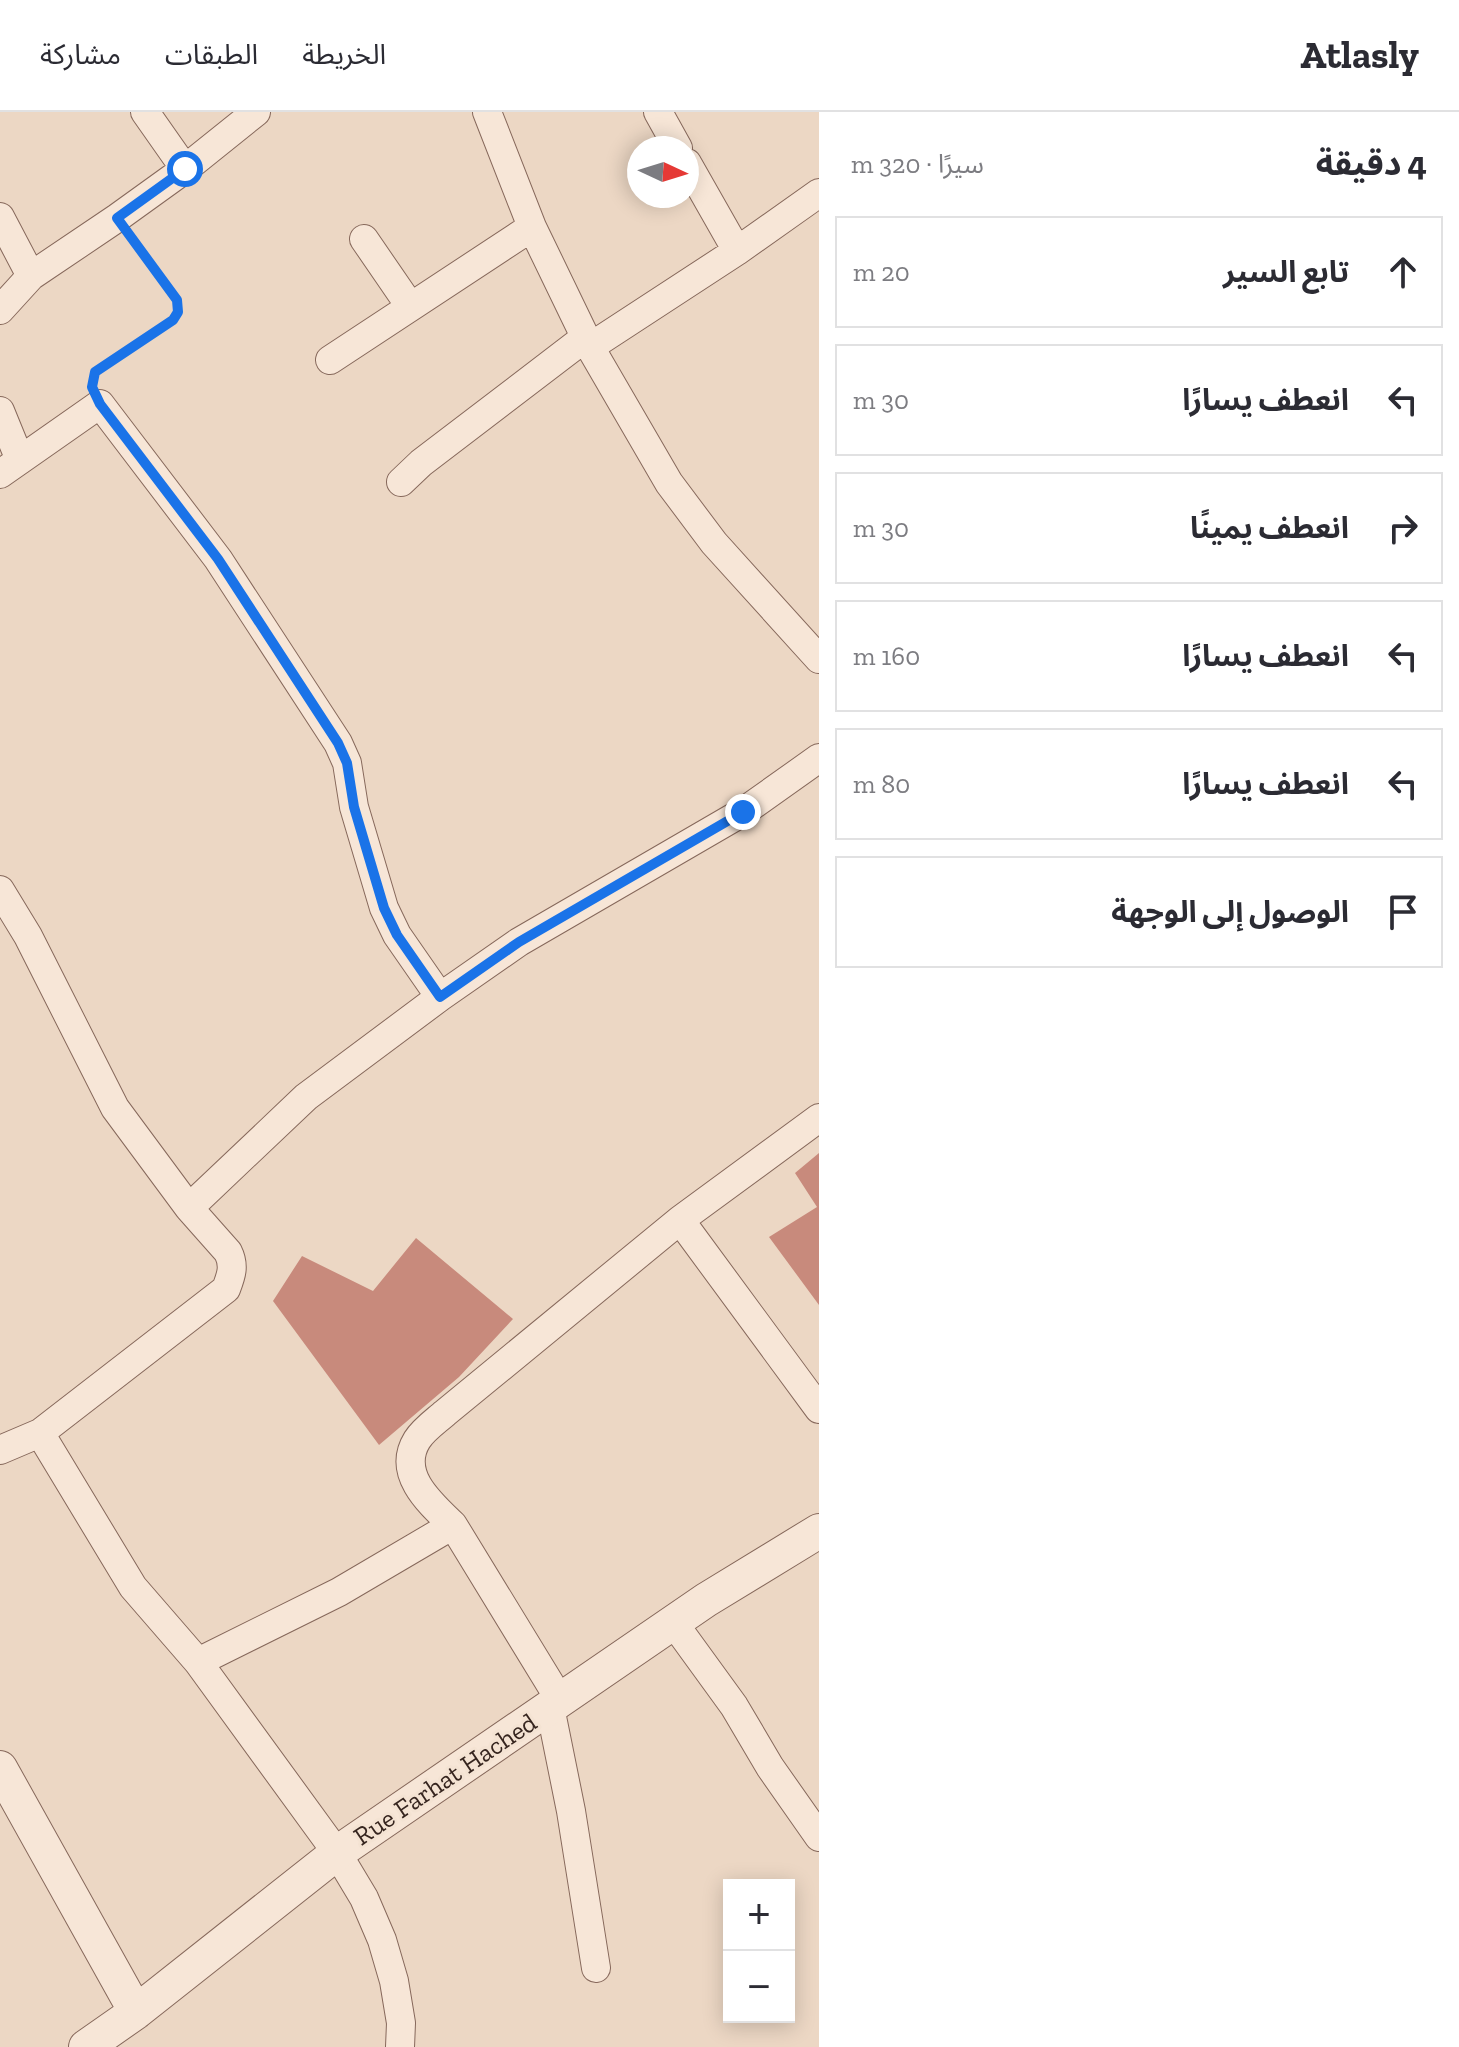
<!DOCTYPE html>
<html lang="ar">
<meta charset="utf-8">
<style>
body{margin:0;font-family:"Zilla Slab","Noto Sans Arabic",serif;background:#f7f7f7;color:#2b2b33;direction:rtl}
.controls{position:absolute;right:24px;bottom:24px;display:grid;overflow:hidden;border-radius:0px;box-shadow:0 4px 20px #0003}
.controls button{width:72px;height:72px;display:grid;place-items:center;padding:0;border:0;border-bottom:2px solid #e1e1e2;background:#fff;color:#2b2b33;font:40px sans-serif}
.compass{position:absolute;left:627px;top:24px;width:72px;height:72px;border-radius:50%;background:#fff;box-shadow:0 4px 20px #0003;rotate:94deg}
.stop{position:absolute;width:24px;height:24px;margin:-18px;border:6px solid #1a73e8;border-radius:50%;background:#fff}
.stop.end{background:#1a73e8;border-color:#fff;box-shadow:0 2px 8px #0008}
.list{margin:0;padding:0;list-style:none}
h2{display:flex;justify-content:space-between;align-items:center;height:104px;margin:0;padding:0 32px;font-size:34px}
h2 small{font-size:26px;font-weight:400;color:#7c7c81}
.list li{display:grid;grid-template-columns:52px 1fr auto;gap:24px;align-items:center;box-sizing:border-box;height:112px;margin:0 16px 16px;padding:0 16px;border:2px solid #e1e1e2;border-radius:0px}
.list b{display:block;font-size:30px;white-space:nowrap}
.list em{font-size:26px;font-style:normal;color:#7c7c81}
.icon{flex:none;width:44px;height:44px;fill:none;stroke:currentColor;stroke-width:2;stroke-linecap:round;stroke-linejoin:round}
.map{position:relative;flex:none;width:819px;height:1935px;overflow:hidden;direction:ltr}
header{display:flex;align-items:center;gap:48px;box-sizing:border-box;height:112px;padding:0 40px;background:#fff;border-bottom:2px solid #e1e1e2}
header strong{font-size:38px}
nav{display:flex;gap:44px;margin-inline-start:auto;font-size:28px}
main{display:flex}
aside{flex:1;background:#fff}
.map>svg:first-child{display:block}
.building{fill:#c88a7c}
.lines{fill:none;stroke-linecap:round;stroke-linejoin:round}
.minor-casing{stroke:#86685b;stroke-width:30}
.tertiary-casing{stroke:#86685b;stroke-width:36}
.path{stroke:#86685b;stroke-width:5;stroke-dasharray:6 4;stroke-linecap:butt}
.minor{stroke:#f7e6d7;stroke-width:28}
.tertiary{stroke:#f7e6d7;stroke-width:34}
.route{stroke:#1a73e8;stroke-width:10}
.labels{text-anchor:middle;stroke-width:6;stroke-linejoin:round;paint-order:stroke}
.street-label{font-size:26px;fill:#36251f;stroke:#f4e3d3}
</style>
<header>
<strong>Atlasly</strong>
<nav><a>الخريطة</a><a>الطبقات</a><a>مشاركة</a></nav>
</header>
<main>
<aside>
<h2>4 دقيقة<small>سيرًا · 320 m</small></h2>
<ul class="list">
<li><svg class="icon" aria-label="ahead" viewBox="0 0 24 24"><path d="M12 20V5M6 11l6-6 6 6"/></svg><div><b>تابع السير</b></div><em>20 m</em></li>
<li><svg class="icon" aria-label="left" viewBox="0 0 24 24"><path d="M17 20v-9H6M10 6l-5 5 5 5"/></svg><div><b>انعطف يسارًا</b></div><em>30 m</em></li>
<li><svg class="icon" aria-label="right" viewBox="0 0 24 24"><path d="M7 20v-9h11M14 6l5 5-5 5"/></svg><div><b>انعطف يمينًا</b></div><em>30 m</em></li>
<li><svg class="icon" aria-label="left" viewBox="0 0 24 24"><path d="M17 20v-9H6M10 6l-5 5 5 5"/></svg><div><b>انعطف يسارًا</b></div><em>160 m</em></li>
<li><svg class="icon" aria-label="left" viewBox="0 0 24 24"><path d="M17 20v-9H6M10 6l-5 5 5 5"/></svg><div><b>انعطف يسارًا</b></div><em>80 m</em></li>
<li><svg class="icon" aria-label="arrive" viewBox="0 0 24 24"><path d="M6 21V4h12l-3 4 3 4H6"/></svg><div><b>الوصول إلى الوجهة</b></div></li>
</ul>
</aside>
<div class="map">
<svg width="819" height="1935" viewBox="0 0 819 1935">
<rect width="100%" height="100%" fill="#ecd7c4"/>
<path class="building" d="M819 1041V1193L769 1125 817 1095 795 1061Z
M416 1126 513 1207 459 1265 379 1333 273 1189 302 1144 373 1179Z"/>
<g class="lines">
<g class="minor-casing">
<path id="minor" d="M487 0 532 115 590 235 669 371 714 431 819 547
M658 0 678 36
M687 51 737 139
M185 57 256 0
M0 105 31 164
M364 127 410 194
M0 198 31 164 117 106 185 57 145 0
M590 235 737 139 819 81
M330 248 532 115
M0 299 20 348
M0 362 100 292 218 447 338 631 347 651 354 695 384 796 397 823 440 885
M401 370 421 351 586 225
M0 778 28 824 115 996 189 1096
M680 1108 819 1297
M40 1321 133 1475 198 1550 337 1741 364 1786 382 1828 394 1869 401 1911 400 1935
M0 1338 40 1321 226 1177C231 1164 235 1154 228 1140L189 1096 306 985 440 885 519 830 743 700 819 646
M453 1413 560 1588
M673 1510 734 1594 770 1655 819 1725
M198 1550 339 1480 453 1413C431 1392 396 1362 417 1328 424 1317 436 1309 445 1301L680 1108 819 1006
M550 1595 571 1699 596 1856"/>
</g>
<g class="tertiary-casing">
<path id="tertiary" d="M0 1656 136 1900
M86 1935 136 1900 337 1741 706 1488 819 1419"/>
</g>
<path class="path" d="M94 264 95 260 173 208 178 200 177 188 134 128"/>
<use href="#minor" class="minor"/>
<use href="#tertiary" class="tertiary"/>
</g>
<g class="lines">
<path class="route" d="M185 57 117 106 177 188 178 200 173 208 95 260 92 275 100 292 218 447 338 631 347 651 354 695 384 796 397 823 440 885 519 830 743 700"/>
</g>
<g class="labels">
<g class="street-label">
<text transform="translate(445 1667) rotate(-34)" y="9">Rue Farhat Hached</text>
</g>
</g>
</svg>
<div class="controls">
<button>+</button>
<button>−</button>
</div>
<svg class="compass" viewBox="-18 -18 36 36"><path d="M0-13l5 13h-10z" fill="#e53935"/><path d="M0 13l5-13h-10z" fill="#7c7c81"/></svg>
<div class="stop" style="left:185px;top:57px"></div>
<div class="stop end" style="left:743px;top:700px"></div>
</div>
</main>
